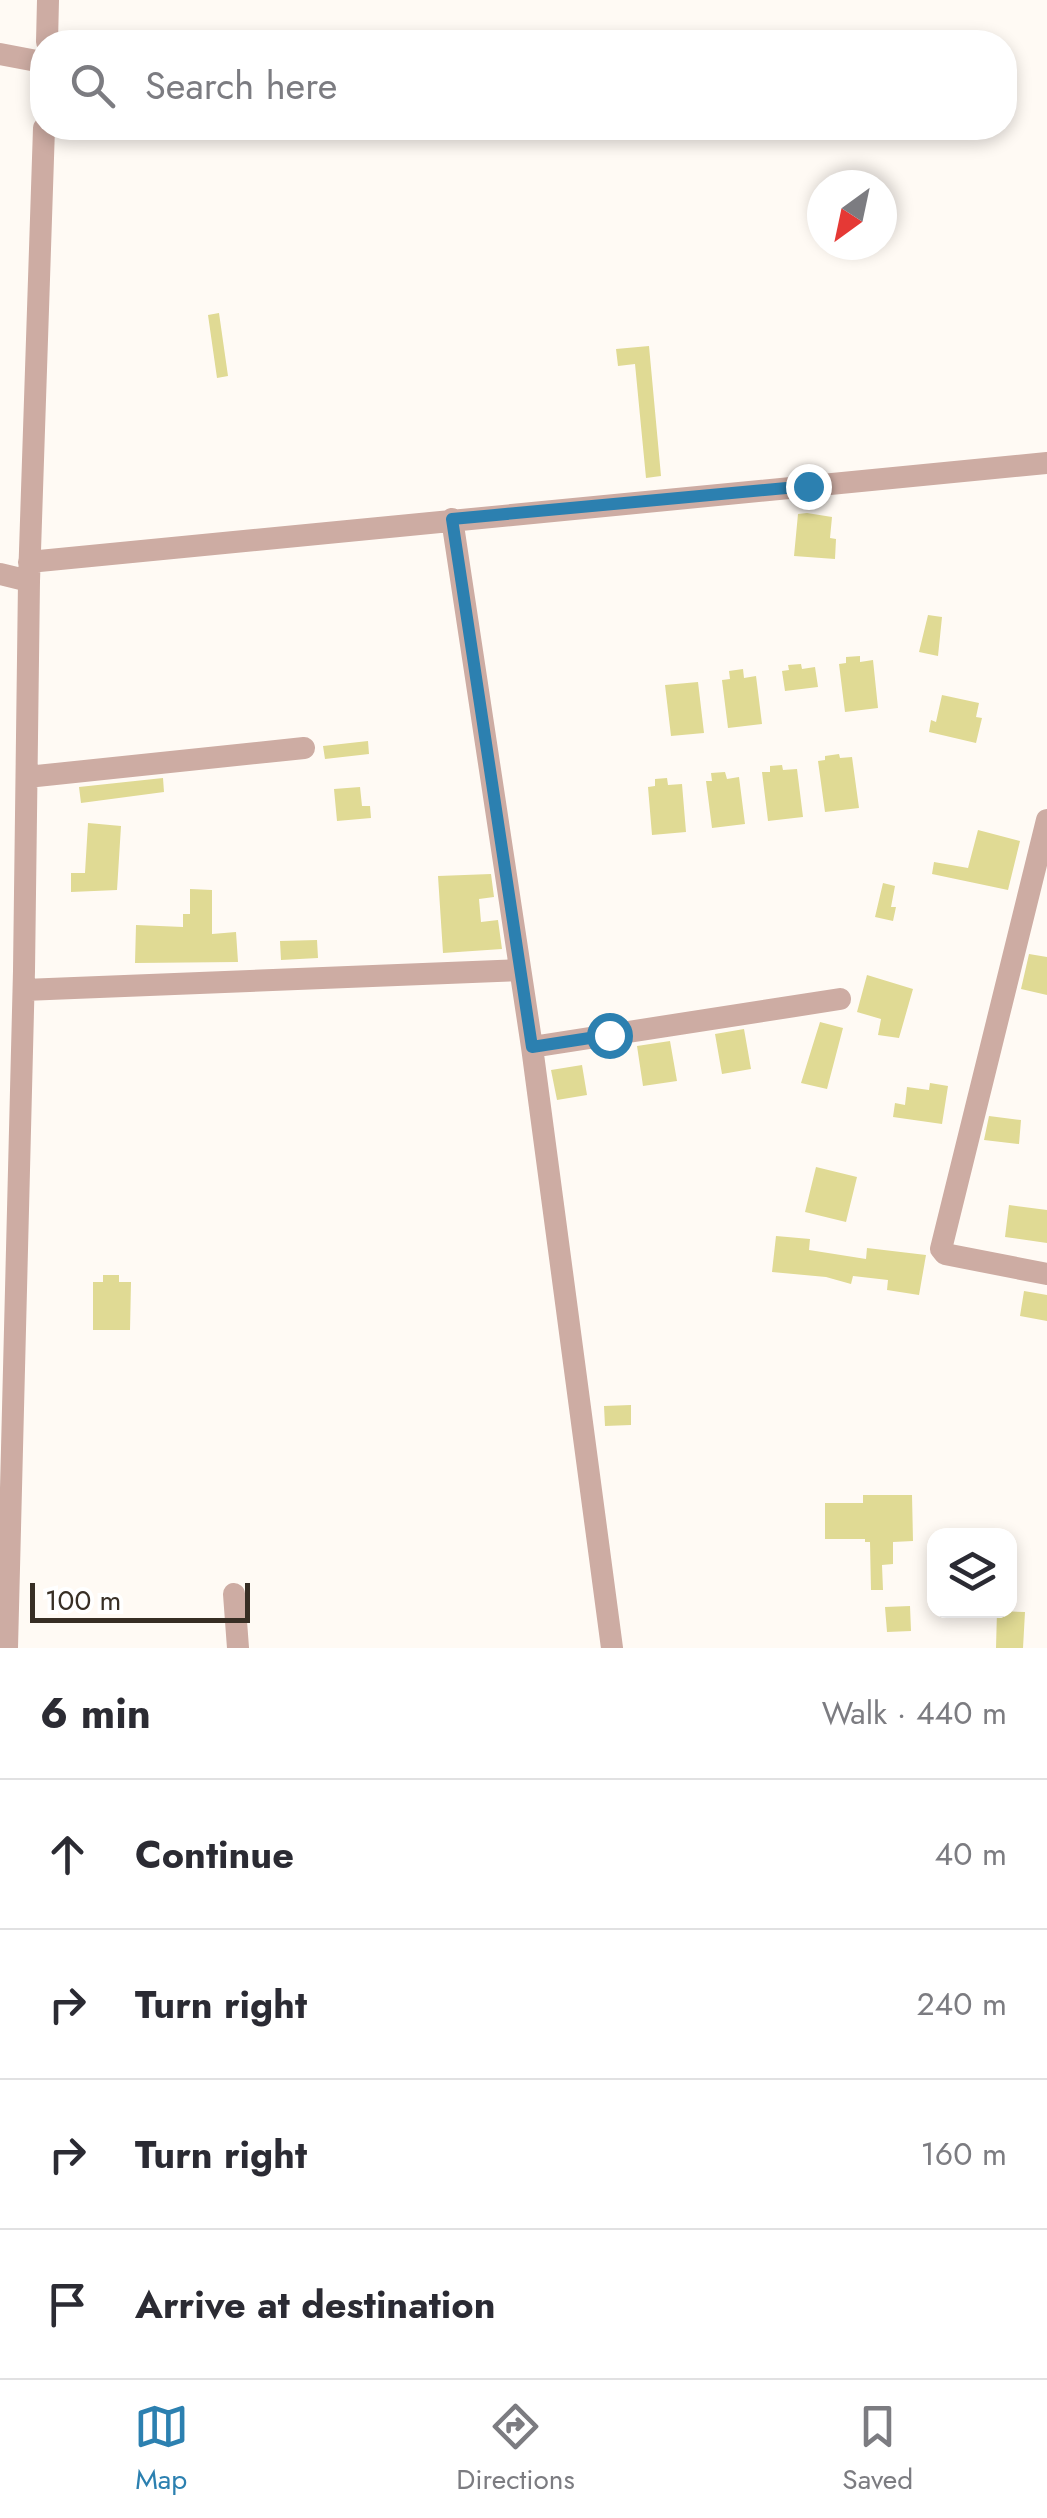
<!DOCTYPE html>
<meta charset="utf-8">
<style>
body{margin:0;font-family:Jost,sans-serif;background:#f7f7f7;color:#2b2b33}
.controls{position:absolute;right:30px;bottom:30px;display:grid;overflow:hidden;border-radius:20px;box-shadow:0 5px 15px #0003}
.controls button{width:90px;height:90px;display:grid;place-items:center;padding:0;border:0;border-bottom:2px solid #e1e1e2;background:#fff;color:#2b2b33;font:50px sans-serif}
.compass{position:absolute;left:807px;top:170px;width:90px;height:90px;border-radius:50%;background:#fff;box-shadow:0 5px 15px #0003;rotate:213deg}
.scale{position:absolute;left:30px;bottom:25px;width:220px;box-sizing:border-box;padding-left:10px;border:5px solid #372e24;border-top:0;font-size:28px;line-height:35px;white-space:nowrap;color:#372e24;-webkit-text-stroke:8px #fff;paint-order:stroke}
.stop{position:absolute;width:30px;height:30px;margin:-22px;border:8px solid #2c80b0;border-radius:50%;background:#fff}
.stop.end{background:#2c80b0;border-color:#fff;box-shadow:0 2px 10px #0008}
.list{margin:0;padding:0;list-style:none}
h2{display:flex;justify-content:space-between;align-items:center;height:130px;margin:0;padding:0 40px;font-size:42px}
h2 small{font-size:32px;font-weight:400;color:#7c7c81}
.list li{display:grid;grid-template-columns:65px 1fr auto;gap:30px;align-items:center;box-sizing:border-box;height:150px;padding:0 40px;border-top:2px solid #e1e1e2}
.list b{display:block;font-size:38px;white-space:nowrap}
.list em{font-size:32px;font-style:normal;color:#7c7c81}
.icon{flex:none;width:55px;height:55px;fill:none;stroke:currentColor;stroke-width:2;stroke-linecap:round;stroke-linejoin:round}
.map{position:relative;flex:none;width:1047px;height:1648px;overflow:hidden}
.search{position:absolute;background:#fff;box-shadow:0 5px 15px #0003;left:30px;right:30px;top:30px;height:110px;display:flex;align-items:center;gap:25px;box-sizing:border-box;padding:0 35px;border-radius:40px;color:#7c7c81;font-size:38px}
.sheet{height:730px;background:#fff}
nav{display:flex;justify-content:space-around;align-items:center;box-sizing:border-box;height:140px;border-top:2px solid #e1e1e2;background:#fff;font-size:28px;color:#7c7c81}
nav a{display:grid;justify-items:center;gap:5px}
nav .on{color:#2c80b0}
.map>svg:first-child{display:block}
.building{fill:#e0da94}
.lines{fill:none;stroke-linecap:round;stroke-linejoin:round}
.minor{stroke:#cdaca3;stroke-width:22}
.route{stroke:#2c80b0;stroke-width:12}
</style>
<div class="map">
<svg width="1047" height="1648" viewBox="0 0 1047 1648">
<rect width="100%" height="100%" fill="#fffaf4"/>
<path class="building" d="M219 313 228 376 217 378 208 315Z
M649 346 661 476 646 478 635 364 618 366 616 349Z
M807 513 832 517 830 538 836 539 835 559 794 556 798 514Z
M928 615 942 617 938 656 919 652Z
M860 656V662L873 660 878 708 845 712 839 664 846 663V657Z
M801 664 802 669 815 667 818 687 785 691 782 671 789 670 788 665Z
M743 669 744 678 756 676 762 724 728 728 722 680 730 679 729 671Z
M698 682 704 733 671 736 665 685Z
M942 695 979 703 976 717 982 718 976 743 929 732 931 720 936 722Z
M368 741 369 754 325 759 323 746Z
M839 754 840 758 852 757 859 808 825 812 818 761 825 760V756Z
M782 765 783 770 797 769 803 817 768 821 762 772H770V766Z
M725 772 727 779 739 777 745 824 712 828 706 781H712L711 773Z
M163 778 164 792 81 803 79 787Z
M667 778 668 785 682 784 686 832 652 835 648 787 655 786V779Z
M360 787 362 806H370L371 818 337 821 334 789Z
M88 823 121 826 117 890 71 892V873H85Z
M978 830 1020 841 1008 890 932 874 934 862 968 868Z
M491 874 494 897 479 899 481 922 498 920 502 949 443 953 438 876Z
M883 883 895 886 891 907H896L893 921 875 917Z
M190 889 212 890V934L236 932 238 962 135 963 136 925 183 927V914H190Z
M317 940 318 958 281 960 280 941Z
M1029 954 1047 957V995L1021 989Z
M867 975 913 989 899 1038 878 1035 881 1019 857 1012Z
M820 1022 843 1028 827 1089 801 1083Z
M744 1029 751 1069 722 1074 715 1034Z
M670 1041 677 1081 643 1086 637 1046Z
M582 1065 587 1095 557 1100 551 1070Z
M930 1083 948 1086 942 1124 893 1117 895 1103 905 1105 907 1087 929 1090Z
M989 1116 1021 1120 1019 1144 984 1140Z
M816 1167 857 1177 846 1222 805 1212Z
M1009 1205 1047 1210V1243L1005 1237Z
M776 1236 810 1239 809 1250 866 1259 867 1248 926 1255 919 1295 887 1290 888 1280 853 1276 851 1284 826 1277 772 1272Z
M103 1275H119V1282H131L130 1330H93V1282H103Z
M1024 1291 1047 1295V1321L1020 1316Z
M631 1405V1425L605 1426 604 1406Z
M863 1495H912L913 1541 893 1542V1564L882 1565 883 1590H871L870 1542H865V1539H825V1503H863Z
M910 1606 911 1631 887 1632 885 1607Z
M997 1611 1025 1612 1023 1648H996Z"/>
<g class="lines">
<path class="minor" d="M47 42 48 0
M0 54 42 62
M452 519 532 1047 612 1648
M29 562 1047 463
M0 574 29 581
M27 777 304 748
M1047 820 941 1249 945 1254 1047 1274
M24 990 520 970
M532 1047 840 999
M234 1594 238 1648
M7 1648 24 971 29 581 44 128"/>
</g>
<g class="lines">
<path class="route" d="M609 1035 532 1047 452 519 808 486"/>
</g>
</svg>
<div class="controls">
<button><svg class="icon" aria-label="layers" viewBox="0 0 24 24"><path d="M12 4l9 5-9 5-9-5zM3 14l9 5 9-5"/></svg></button>
</div>
<svg class="compass" viewBox="-18 -18 36 36"><path d="M0-13l5 13h-10z" fill="#e53935"/><path d="M0 13l5-13h-10z" fill="#7c7c81"/></svg>
<div class="scale">100 m</div>
<div class="stop" style="left:609px;top:1035px"></div>
<div class="stop end" style="left:808px;top:486px"></div>
<div class="search"><svg class="icon" aria-label="search" viewBox="0 0 24 24"><circle cx="10" cy="10" r="6"/><path d="M15 15l6 6"/></svg>Search here</div>
</div>
<section class="sheet">
<h2>6 min<small>Walk · 440 m</small></h2>
<ul class="list">
<li><svg class="icon" aria-label="ahead" viewBox="0 0 24 24"><path d="M12 20V5M6 11l6-6 6 6"/></svg><div><b>Continue</b></div><em>40 m</em></li>
<li><svg class="icon" aria-label="right" viewBox="0 0 24 24"><path d="M7 20v-9h11M14 6l5 5-5 5"/></svg><div><b>Turn right</b></div><em>240 m</em></li>
<li><svg class="icon" aria-label="right" viewBox="0 0 24 24"><path d="M7 20v-9h11M14 6l5 5-5 5"/></svg><div><b>Turn right</b></div><em>160 m</em></li>
<li><svg class="icon" aria-label="arrive" viewBox="0 0 24 24"><path d="M6 21V4h12l-3 4 3 4H6"/></svg><div><b>Arrive at destination</b></div></li>
</ul>
</section>
<nav>
<a class="on"><svg class="icon" aria-label="map" viewBox="0 0 24 24"><path d="M3 6l6-2 6 2 6-2v14l-6 2-6-2-6 2zM9 4v14M15 6v14"/></svg>Map</a>
<a><svg class="icon" aria-label="directions" viewBox="0 0 24 24"><path d="M12 3l9 9-9 9-9-9zM9 14v-3h6M13 9l2 2-2 2"/></svg>Directions</a>
<a><svg class="icon" aria-label="saved" viewBox="0 0 24 24"><path d="M7 4h10v16l-5-4-5 4z"/></svg>Saved</a>
</nav>
